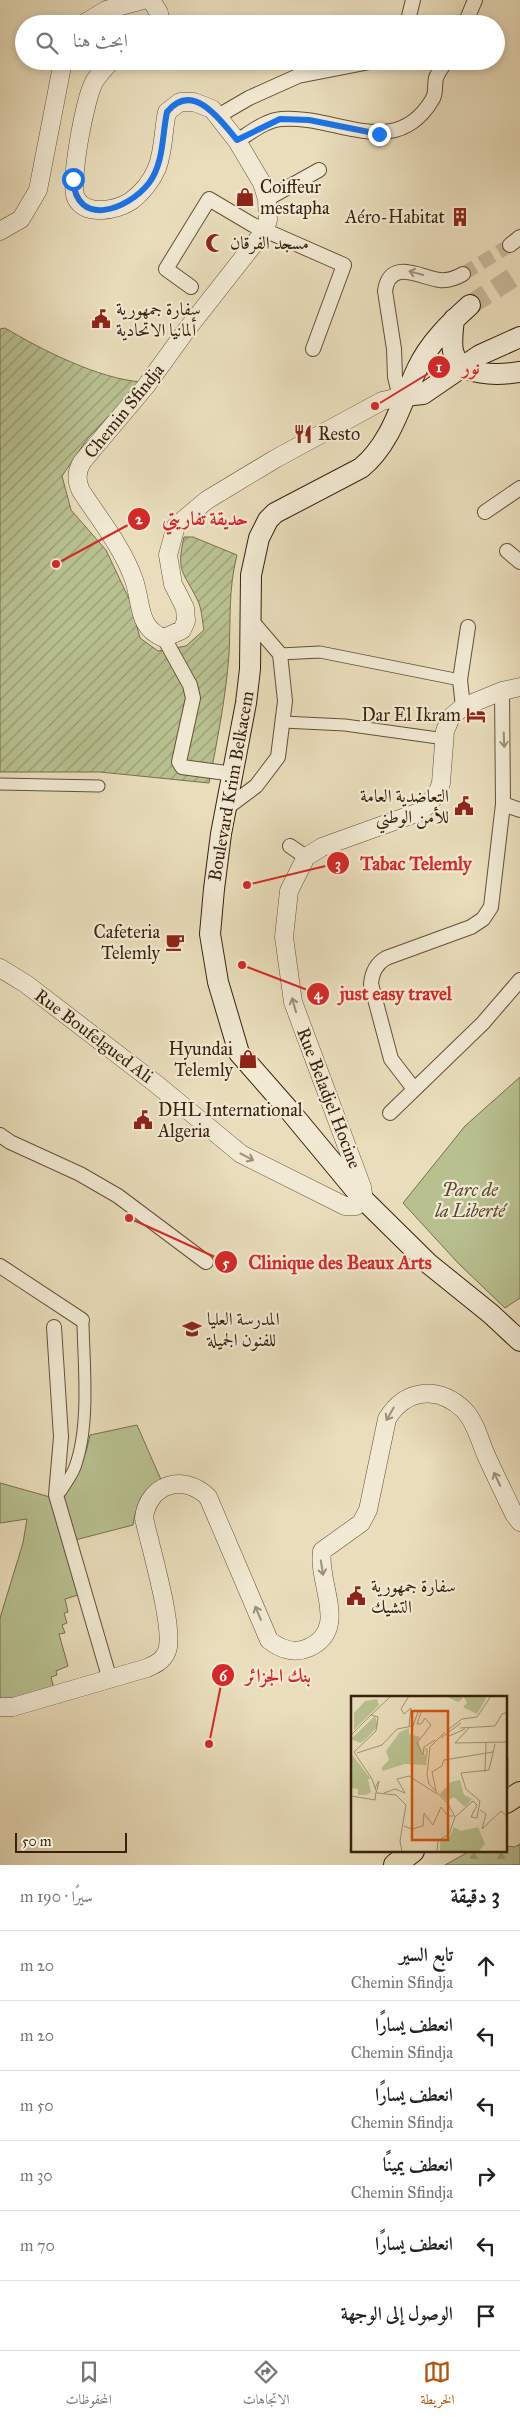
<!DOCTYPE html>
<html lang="ar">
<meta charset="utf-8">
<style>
body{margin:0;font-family:"IM FELL Great Primer",Amiri,serif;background:#f2f2f2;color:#222;direction:rtl}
.scale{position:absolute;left:15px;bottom:12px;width:112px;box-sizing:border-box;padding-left:5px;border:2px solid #39210d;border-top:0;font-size:14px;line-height:18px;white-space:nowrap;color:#39210d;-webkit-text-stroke:4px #f1e9d3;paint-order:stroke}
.stop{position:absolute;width:15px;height:15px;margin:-11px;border:4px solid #1a73e8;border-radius:50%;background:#fff}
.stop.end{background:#1a73e8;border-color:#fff;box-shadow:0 1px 5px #0008}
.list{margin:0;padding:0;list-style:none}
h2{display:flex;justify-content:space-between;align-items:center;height:65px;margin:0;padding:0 20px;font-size:21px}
h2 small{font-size:16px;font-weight:400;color:#767676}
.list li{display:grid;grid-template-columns:32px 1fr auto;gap:15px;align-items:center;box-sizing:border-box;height:70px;padding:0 20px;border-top:1px solid #e0e0e0}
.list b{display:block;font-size:19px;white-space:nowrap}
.list p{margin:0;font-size:16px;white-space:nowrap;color:#767676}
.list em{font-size:16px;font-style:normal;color:#767676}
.icon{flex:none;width:28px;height:28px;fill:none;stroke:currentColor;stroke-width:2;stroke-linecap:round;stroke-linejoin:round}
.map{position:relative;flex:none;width:520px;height:1865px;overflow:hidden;direction:ltr}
.search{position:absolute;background:#fff;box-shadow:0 2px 8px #0003;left:15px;right:15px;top:15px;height:55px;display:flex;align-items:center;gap:12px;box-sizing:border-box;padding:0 18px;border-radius:28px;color:#767676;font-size:19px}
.sheet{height:485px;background:#fff}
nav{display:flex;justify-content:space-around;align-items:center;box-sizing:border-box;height:70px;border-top:1px solid #e0e0e0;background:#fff;font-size:14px;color:#767676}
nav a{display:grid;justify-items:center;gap:2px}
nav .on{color:#b45309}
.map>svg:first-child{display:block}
.forest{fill:url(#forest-firs);stroke:#78704e}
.park{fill:#b8c090;stroke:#78704e}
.garden{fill:url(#garden-furrows);stroke:#78704e}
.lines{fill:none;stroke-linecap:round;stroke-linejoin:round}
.minor-tunnel{stroke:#c6b798;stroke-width:14;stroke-dasharray:14 7;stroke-linecap:butt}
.secondary-tunnel{stroke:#c6b798;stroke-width:20;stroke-dasharray:20 10;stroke-linecap:butt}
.pedestrian-casing{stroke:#655038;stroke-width:13}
.minor-casing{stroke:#655038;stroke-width:16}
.tertiary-casing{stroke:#655038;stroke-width:19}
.secondary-casing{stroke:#39210d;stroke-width:22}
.primary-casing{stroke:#39210d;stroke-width:24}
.pedestrian{stroke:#f1e9d3;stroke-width:11}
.minor{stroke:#f1e9d3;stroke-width:14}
.tertiary{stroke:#f1e9d3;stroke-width:18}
.secondary{stroke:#f1e9d3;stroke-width:20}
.primary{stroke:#e9ddbb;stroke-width:22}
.oneway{stroke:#9e8f7a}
.route{stroke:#1a73e8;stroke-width:6}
.labels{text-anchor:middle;stroke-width:4.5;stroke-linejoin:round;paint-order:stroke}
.poi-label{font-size:18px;fill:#39210d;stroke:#f1e9d3;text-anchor:start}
.street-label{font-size:18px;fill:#39210d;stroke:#f1e9d3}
.park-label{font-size:18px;font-style:italic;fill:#59492e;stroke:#f1e9d3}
.inset-road{fill:none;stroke:#a39275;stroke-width:1}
.view{fill:#d6530c;fill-opacity:0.15;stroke:#d6530c;stroke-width:2.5}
.inset-edge{fill:none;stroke:#39210d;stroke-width:2.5}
.leader{fill:none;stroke:#d62828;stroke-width:2}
.callout-dot{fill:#d62828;stroke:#f1e9d3;stroke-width:2}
.mark-label{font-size:15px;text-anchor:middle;font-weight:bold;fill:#fff}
.callout-label{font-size:19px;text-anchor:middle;font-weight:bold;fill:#d62828;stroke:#f1e9d3;stroke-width:4.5;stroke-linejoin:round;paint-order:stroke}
</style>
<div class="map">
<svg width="520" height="1865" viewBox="0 0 520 1865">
<defs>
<pattern id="forest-firs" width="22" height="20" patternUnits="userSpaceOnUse" patternTransform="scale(1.25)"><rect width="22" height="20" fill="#b8c090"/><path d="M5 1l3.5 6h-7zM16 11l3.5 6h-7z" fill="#979c74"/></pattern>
<pattern id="garden-furrows" width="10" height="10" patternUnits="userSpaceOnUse" patternTransform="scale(1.25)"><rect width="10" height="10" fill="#b8c090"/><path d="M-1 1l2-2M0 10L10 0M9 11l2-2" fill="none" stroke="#979c74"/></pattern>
</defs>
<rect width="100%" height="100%" fill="#e9ddbb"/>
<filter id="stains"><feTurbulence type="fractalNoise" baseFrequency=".004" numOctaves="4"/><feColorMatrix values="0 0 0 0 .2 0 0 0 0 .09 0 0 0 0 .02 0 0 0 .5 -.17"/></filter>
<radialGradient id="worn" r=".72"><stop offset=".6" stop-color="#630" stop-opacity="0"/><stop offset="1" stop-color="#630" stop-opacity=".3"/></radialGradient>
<path class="forest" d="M520 1844V1865H445L470 1851H506V1846L515 1847Z"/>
<path class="park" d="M520 1077V1298L505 1308 458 1263 403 1203 465 1126Z
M137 1425 162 1482C144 1494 136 1504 133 1525L75 1540 64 1496 86 1452 90 1435Z
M0 1483 50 1497 78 1595 65 1599 68 1612 64 1613 67 1623 62 1625 65 1633 59 1634 68 1666 56 1671 57 1675 51 1677 54 1689 16 1699 0 1700V1618L23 1543 27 1519 0 1523Z"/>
<path class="garden" d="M5 328C42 350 99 379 142 382L88 438 62 476 71 510 106 550 130 601 140 638 158 651 186 646 204 630C202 621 202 608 197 599 183 571 176 572 184 537H193L237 555C228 591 231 618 229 654 226 697 217 741 209 783L100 772H0V329Z"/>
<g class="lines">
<path class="minor-tunnel" d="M463 274 510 245"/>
<path class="secondary-tunnel" d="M470 305 520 273"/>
<g class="pedestrian-casing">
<path id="pedestrian" d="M280 654 320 652 460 680
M283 722 345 725 445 739
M0 784 99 786
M61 1491C66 1483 72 1475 75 1467 90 1426 84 1367 83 1324"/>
</g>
<g class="minor-casing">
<path id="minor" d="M407 24 413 0
M465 24 475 0
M218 116 249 98 298 76 375 61
M237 141C250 133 266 120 281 119 335 114 395 162 432 100 437 93 434 85 436 78 438 72 443 66 446 61
M267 199 319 170
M510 245 520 237
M191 287 166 269 209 199 253 225 344 265 313 349
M404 396 398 389 395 377 394 349 385 291C390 257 421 278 440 280 449 281 456 278 463 274
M485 512 520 488
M507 551 520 562
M164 638 190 685 193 698 179 762 182 767 234 774
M463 707 460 680 468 627
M503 804 520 810
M228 807 256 786 278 757 285 701 280 654 250 619
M290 846 306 857
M414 1089 391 1059 371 984C372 972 376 964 386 958L471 927 483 919 491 907 503 804 502 691
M390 1113 483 1023 520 980
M0 1135 10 1142 80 1174 118 1196 206 1262
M0 1266 82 1320
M54 1327 61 1437 56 1495 110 1680"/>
</g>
<g class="tertiary-casing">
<path id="tertiary" d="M151 0 159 13V24
M83 24 106 10 143 0
M111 61C105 68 98 75 94 82 85 99 69 182 76 198 86 217 117 210 131 201 142 193 152 180 157 168 164 150 163 130 167 112L180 102H194L212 109 237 141 262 183 267 199 268 220 265 230 188 328 146 386 82 462C76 472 76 481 81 491 100 520 123 548 134 580 142 603 137 628 164 638L182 630 186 621 185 608 173 584 168 555 176 526 207 500 275 459 382 401 404 396
M21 219 38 190 63 61
M0 231 21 219
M0 968 26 984 155 1083 241 1154 345 1206H356L363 1194 362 1187 293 1002 284 937 289 891 306 857 322 847 422 811 437 794 441 783 445 731 451 717 463 707 502 691 520 687
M0 1707H13L147 1668C156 1664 163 1661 167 1651 175 1629 150 1546 144 1518 148 1484 184 1473 208 1497L269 1640C280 1649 294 1654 308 1648 350 1630 317 1584 322 1551L361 1523 368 1510 387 1419C405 1389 438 1385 464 1410 475 1421 480 1441 486 1455 495 1475 505 1495 514 1514L520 1522"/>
</g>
<g class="secondary-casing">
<path id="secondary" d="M470 305C450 323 429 343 417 369 401 403 391 444 361 468L275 513 268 520 259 538 251 575 250 669 246 703 221 834 214 889 210 934 218 982 239 1053 289 1110 362 1198 429 1264 491 1314 520 1341
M454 319C453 329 451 342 453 351 459 378 500 375 520 372
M404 396 423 394 480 355 520 337"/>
</g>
<g class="primary-casing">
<path id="primary" d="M506 1802 520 1793
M395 1865 413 1851"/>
</g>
<use href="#pedestrian" class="pedestrian"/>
<use href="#minor" class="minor"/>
<use href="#tertiary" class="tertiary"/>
<use href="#secondary" class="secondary"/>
<use href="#primary" class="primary"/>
</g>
<defs><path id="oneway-shaft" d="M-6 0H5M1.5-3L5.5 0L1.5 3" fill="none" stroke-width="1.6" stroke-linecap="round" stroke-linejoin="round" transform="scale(1.25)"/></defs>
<g class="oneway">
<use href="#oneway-shaft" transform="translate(416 273) rotate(-165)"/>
<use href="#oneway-shaft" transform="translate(504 740) rotate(88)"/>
<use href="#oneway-shaft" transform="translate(294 1005) rotate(-106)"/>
<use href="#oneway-shaft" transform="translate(247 1157) rotate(28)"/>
<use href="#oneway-shaft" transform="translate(390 1414) rotate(120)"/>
<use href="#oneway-shaft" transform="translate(497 1479) rotate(-115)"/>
<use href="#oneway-shaft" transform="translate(322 1568) rotate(81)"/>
<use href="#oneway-shaft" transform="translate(258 1613) rotate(-113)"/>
</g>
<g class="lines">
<path class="route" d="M73 179C76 229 128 210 149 183 164 163 162 135 167 112 193 80 221 121 237 140L280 119 309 120 379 134"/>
</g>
<defs>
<g id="shop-bare" transform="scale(1.5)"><path d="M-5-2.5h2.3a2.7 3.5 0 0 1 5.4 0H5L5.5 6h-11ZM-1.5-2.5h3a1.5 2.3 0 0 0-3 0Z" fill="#8f2418" stroke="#f1e9d3" stroke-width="2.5" paint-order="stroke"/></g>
<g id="building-bare" transform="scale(1.5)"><path d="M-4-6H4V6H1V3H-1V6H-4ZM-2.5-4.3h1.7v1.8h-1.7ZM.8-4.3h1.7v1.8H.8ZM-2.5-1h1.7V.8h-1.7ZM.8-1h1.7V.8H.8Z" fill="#8f2418" stroke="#f1e9d3" stroke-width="2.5" paint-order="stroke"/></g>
<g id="mosque-bare" transform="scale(1.5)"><path d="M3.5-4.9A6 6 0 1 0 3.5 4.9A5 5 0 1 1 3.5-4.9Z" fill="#8f2418" stroke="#f1e9d3" stroke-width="2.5" paint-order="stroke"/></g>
<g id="civic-bare" transform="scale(1.5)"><path d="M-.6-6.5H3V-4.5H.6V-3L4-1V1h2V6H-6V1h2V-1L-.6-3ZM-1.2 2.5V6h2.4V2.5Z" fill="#8f2418" stroke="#f1e9d3" stroke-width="2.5" paint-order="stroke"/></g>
<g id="restaurant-bare" transform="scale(1.5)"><path d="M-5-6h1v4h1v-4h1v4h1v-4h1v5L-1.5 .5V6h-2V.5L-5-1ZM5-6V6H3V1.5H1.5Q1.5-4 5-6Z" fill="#8f2418" stroke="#f1e9d3" stroke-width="2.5" paint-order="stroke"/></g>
<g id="hotel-bare" transform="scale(1.5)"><path d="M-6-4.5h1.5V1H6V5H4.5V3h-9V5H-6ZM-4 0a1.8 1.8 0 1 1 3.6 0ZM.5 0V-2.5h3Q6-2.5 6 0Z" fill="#8f2418" stroke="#f1e9d3" stroke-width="2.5" paint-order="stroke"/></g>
<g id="cafe-bare" transform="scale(1.5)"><path d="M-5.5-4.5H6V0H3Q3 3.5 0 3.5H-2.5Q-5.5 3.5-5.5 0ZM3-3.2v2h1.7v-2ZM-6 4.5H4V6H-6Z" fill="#8f2418" stroke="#f1e9d3" stroke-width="2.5" paint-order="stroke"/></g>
<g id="university-bare" transform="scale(1.5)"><path d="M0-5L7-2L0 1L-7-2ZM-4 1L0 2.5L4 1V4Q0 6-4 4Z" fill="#8f2418" stroke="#f1e9d3" stroke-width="2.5" paint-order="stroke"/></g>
</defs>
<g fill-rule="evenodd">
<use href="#shop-bare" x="245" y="197"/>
<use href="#building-bare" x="460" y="217"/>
<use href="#mosque-bare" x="215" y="243"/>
<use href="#civic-bare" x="101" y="319"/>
<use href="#restaurant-bare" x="303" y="434"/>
<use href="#hotel-bare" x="476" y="715"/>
<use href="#civic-bare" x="464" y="806"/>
<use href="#cafe-bare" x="175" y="942"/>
<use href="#shop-bare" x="248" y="1059"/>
<use href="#civic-bare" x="143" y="1120"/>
<use href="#university-bare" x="192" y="1329"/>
<use href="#civic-bare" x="356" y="1596"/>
</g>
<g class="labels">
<g class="poi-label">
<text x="260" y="193">Coiffeur<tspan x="260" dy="21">mestapha</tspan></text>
<text x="445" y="223" text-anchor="end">Aéro-Habitat</text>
<text x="230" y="249">مسجد الفرقان</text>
<text x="116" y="315">سفارة جمهورية<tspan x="116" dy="21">ألمانيا الاتحادية</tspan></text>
<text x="318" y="440">Resto</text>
<text x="461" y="721" text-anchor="end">Dar El Ikram</text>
<text x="449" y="802" text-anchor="end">التعاضدية العامة<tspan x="449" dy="21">للأمن الوطني</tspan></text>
<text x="160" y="938" text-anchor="end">Cafeteria<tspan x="160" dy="21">Telemly</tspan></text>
<text x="233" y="1055" text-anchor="end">Hyundai<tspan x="233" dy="21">Telemly</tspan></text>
<text x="158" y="1116">DHL International<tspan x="158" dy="21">Algeria</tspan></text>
<text x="207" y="1325">المدرسة العليا<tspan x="207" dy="21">للفنون الجميلة</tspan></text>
<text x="371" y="1592">سفارة جمهورية<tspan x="371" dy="21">التشيك</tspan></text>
</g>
<g class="street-label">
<text transform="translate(124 411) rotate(-51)" y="6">Chemin Sfindja</text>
<text transform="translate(231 786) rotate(-80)" y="6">Boulevard Krim Belkacem</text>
<text transform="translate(94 1036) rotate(37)" y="6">Rue Boufelgued Ali</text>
<text transform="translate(329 1098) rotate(69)" y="6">Rue Beladjel Hocine</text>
</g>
<g class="park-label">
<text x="470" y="1196">Parc de<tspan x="470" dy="21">la Liberté</tspan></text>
</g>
</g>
<g transform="translate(351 1696)">
<rect width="156" height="156" fill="#e9ddbb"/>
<path d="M26 3 28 9 3 34V17L14 5ZM103 131 110 135 127 131 134 148 127 156H89V146L98 142Z" fill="#b8c090"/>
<path d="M0 57 19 82 17 84 20 96 15 99H7V93L0 92ZM109 84 113 99 121 103 114 111 103 101 96 105 89 98 100 86Z" fill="#b8c090"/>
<path d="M94 0H133L135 3 126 18 112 11 116 7 113 1 107 6ZM24 20 27 30 14 44 9 47 0 43ZM58 32V38L69 41 67 45 72 60 75 58 74 52 77 53 75 69 54 68 31 75V71L38 64 35 55 49 36Z" fill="#b8c090"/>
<path class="inset-road" d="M20 19 40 0M58 30 60 12 53 18 50 13 58 0M62 30 67 16 71 14 66 28H70L74 22 80 29 66 47 72 59 73 51 84 44M109 32 144 30 151 18 157 16M118 32 104 47 157 46M98 33 111 23 126 21 140 0M94 36 79 51 76 79 78 88 97 108 104 121M0 39 20 19 27 21 25 35 3 56 21 83 26 97 45 99 55 109 49 145 51 156M96 41 114 33M90 42 110 27M6 57 31 49 46 33 62 30M157 62V93M134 76 135 47M24 92 28 85 26 94M85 95 81 76 91 70 93 64 142 56M33 97 44 93 54 97 46 83 58 80 86 98M0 100 24 104 25 96M129 114 135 118 131 133 150 115 157 121M104 121 122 105 126 109 120 121 126 122 129 105 115 93 110 77 138 74 144 48M53 130 61 133 72 130 73 117 82 129 90 111 97 120H102M86 156 87 145 98 138 104 121"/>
<path class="view" d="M61 15H97V144H61Z"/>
<rect width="156" height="156" class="inset-edge"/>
</g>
<path class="leader" d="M375 406L439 367M56 564L139 519M247 885L338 863M242 965L318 994M129 1218L226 1262M209 1744L223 1675"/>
<g class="callout-dot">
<circle cx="375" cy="406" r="5"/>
<circle cx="56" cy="564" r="5"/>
<circle cx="247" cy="885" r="5"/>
<circle cx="242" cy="965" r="5"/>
<circle cx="129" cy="1218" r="5"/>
<circle cx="209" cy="1744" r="5"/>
<circle cx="439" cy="367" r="12"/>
<circle cx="139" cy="519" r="12"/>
<circle cx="338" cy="863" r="12"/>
<circle cx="318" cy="994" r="12"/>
<circle cx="226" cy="1262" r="12"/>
<circle cx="223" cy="1675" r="12"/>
</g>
<g class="mark-label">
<text x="439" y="372">1</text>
<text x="139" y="524">2</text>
<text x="338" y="869">3</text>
<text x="318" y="999">4</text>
<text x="226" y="1268">5</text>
<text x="223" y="1681">6</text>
</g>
<g class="callout-label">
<text x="471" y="374">نور</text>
<text x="205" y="525">حديقة تفاريتي</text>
<text x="416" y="870">Tabac Telemly</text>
<text x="396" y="1000">just easy travel</text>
<text x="340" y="1269">Clinique des Beaux Arts</text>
<text x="278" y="1682">بنك الجزائر</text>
</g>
<rect width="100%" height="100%" filter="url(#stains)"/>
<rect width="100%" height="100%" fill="url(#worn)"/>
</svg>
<div class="scale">50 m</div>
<div class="stop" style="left:73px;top:179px"></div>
<div class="stop end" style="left:379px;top:134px"></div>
<div class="search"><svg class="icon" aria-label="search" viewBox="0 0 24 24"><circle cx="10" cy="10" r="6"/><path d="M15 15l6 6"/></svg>ابحث هنا</div>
</div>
<section class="sheet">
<h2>3 دقيقة<small>سيرًا · 190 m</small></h2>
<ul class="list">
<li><svg class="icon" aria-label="ahead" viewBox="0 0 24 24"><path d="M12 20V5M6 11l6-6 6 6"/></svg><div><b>تابع السير</b><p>Chemin Sfindja</p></div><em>20 m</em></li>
<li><svg class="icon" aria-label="left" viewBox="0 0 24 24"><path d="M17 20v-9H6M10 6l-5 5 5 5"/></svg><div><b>انعطف يسارًا</b><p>Chemin Sfindja</p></div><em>20 m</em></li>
<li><svg class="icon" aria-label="left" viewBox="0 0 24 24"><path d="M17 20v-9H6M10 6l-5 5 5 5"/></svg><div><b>انعطف يسارًا</b><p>Chemin Sfindja</p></div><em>50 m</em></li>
<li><svg class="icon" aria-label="right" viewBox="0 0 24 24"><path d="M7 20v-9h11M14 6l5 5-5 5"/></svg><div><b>انعطف يمينًا</b><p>Chemin Sfindja</p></div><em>30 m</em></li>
<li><svg class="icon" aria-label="left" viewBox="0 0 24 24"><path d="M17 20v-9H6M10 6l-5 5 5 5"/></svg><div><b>انعطف يسارًا</b></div><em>70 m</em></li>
<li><svg class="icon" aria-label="arrive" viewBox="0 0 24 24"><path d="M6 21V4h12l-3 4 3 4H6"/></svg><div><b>الوصول إلى الوجهة</b></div></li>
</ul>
</section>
<nav>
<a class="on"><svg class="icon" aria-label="map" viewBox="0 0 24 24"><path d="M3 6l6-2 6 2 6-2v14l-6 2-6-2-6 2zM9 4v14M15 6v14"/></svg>الخريطة</a>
<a><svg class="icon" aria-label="directions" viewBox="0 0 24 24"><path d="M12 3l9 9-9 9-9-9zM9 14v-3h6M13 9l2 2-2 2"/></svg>الاتجاهات</a>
<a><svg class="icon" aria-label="saved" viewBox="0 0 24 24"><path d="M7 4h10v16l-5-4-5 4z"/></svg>المحفوظات</a>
</nav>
